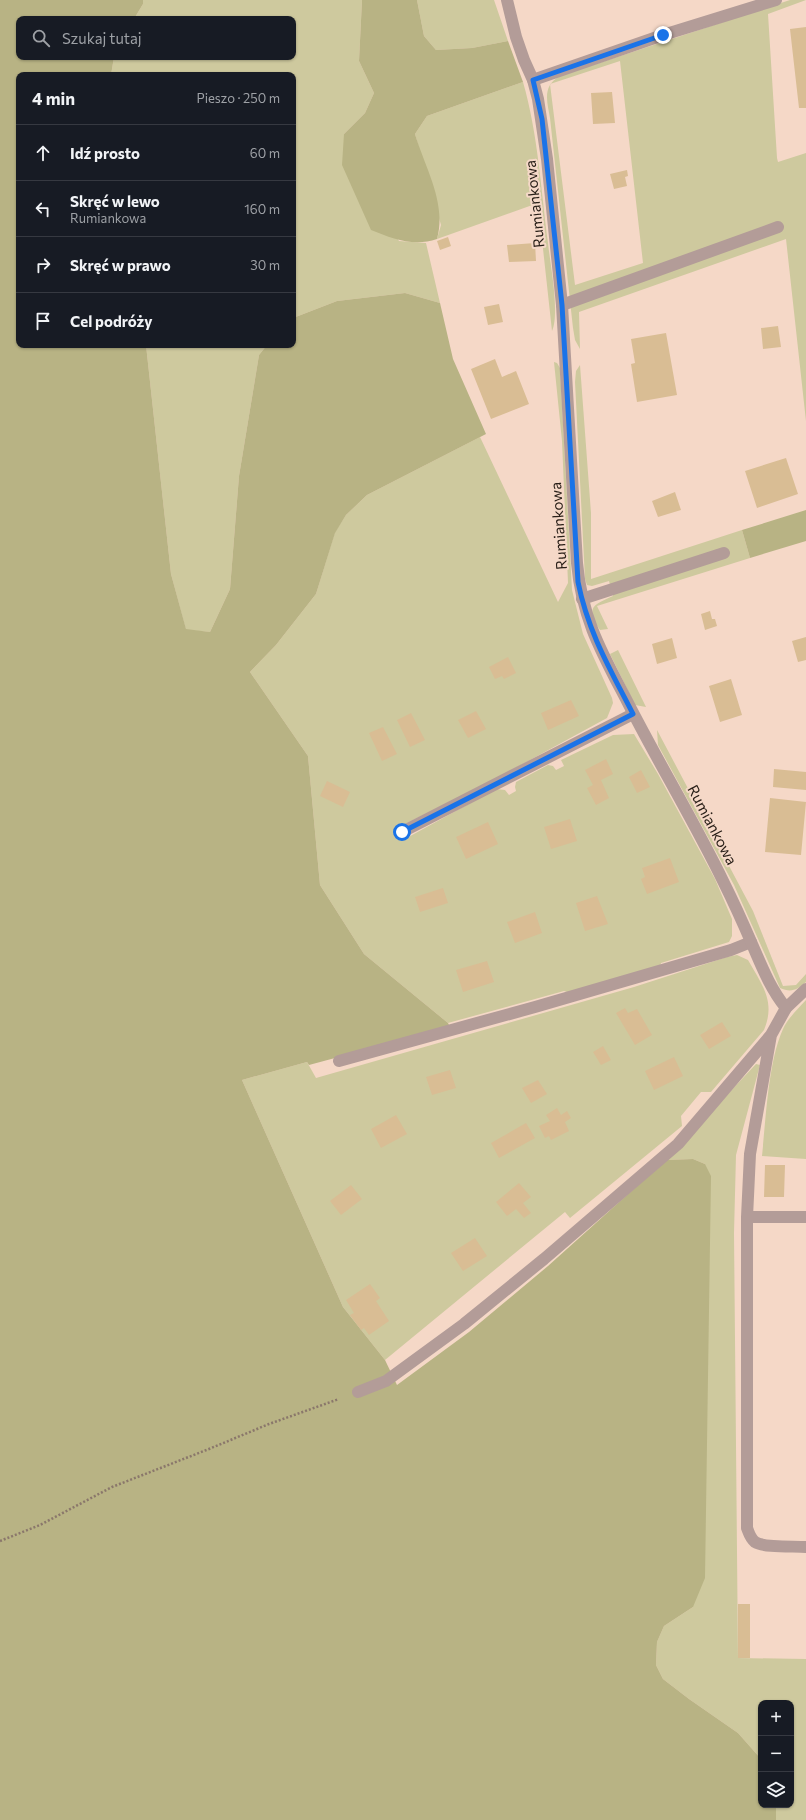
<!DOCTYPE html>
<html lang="pl">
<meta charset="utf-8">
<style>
body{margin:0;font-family:Commissioner,sans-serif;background:#20242c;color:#f1f3f6}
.controls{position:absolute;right:12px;bottom:12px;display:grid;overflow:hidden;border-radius:8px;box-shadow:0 1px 3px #0004}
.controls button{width:36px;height:36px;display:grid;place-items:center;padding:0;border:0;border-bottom:1px solid #363941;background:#171b24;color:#f1f3f6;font:20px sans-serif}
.stop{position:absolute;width:12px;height:12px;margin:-9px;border:3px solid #1a73e8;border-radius:50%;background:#fff}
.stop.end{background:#1a73e8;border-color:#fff;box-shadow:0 1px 4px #0008}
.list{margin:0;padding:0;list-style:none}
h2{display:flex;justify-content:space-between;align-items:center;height:52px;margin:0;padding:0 16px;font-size:17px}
h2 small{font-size:13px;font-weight:400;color:#9ea1a6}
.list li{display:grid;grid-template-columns:26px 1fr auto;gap:12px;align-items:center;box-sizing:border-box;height:56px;padding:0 16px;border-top:1px solid #363941}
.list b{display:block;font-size:15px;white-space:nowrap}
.list p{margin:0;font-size:13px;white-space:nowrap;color:#9ea1a6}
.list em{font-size:13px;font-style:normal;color:#9ea1a6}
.icon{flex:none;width:22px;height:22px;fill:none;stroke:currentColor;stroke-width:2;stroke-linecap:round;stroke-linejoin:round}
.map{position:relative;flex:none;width:806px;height:1820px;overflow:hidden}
.search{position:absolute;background:#171b24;box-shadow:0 1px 3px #0004;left:16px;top:16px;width:280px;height:44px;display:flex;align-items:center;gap:10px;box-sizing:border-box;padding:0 14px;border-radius:8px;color:#9ea1a6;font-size:15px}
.panel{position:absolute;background:#171b24;box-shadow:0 1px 3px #0004;left:16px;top:72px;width:280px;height:276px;border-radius:8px}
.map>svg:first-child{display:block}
.green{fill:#cec99e;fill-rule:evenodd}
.forest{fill:#b8b384}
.building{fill:#d9bd94}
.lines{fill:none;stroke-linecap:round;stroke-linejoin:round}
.path{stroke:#8a776b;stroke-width:2.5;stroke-dasharray:2 2;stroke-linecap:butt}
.lane{stroke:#b39c98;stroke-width:12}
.street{stroke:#b39c98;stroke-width:12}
.route{stroke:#1a73e8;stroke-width:5}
.labels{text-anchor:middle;stroke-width:4;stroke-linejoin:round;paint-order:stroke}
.street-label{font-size:15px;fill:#2a2019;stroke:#f5d8c7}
</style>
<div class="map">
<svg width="806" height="1820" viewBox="0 0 806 1820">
<rect width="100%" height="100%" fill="#f5d8c7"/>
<path class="green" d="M143 0H362L359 61 374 93 365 113 344 134 399 241 426 243 440 303 405 293 337 301 293 318V75H111L114 57H293V19H134L143 4Z
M417 0H494L508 41 472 48 436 50 424 36Z
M790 0H806L768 14 777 158 778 162 806 153V421L786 239 579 312 580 349 575 340 573 328 550 118C547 101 542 86 560 76ZM620 61 643 263 575 285 550 84Z
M523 82C538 134 541 190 548 243 550 263 560 313 552 331L538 203 437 239 441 225 415 134 427 116Z
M146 345H267L259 355 239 476 230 589 210 632 186 630 171 574Z
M554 362 557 363 560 368 572 590 583 634 612 698 613 703 607 718 486 784 397 828 403 840 496 789 505 790 509 795 516 791 515 787 516 782 548 765 553 766 556 770 564 766 561 760 613 735 634 734 658 774 715 879 732 919V936L729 942 661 963 660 967 570 993 564 991 448 1023 364 954 320 885 308 756 250 672 276 645 316 594 335 532 346 515 367 495 480 437 558 602 568 583 562 441Z
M580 365 591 513V579L742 530 750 558 597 606 608 629 600 630C585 607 593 605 613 596L609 581 592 586 587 585 585 579 575 382 576 371Z
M618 650 646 707 635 705 610 654Z
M657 730 753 911 783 986 796 985 806 974V982C797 990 791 993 780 988L734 885 658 745Z
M737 955 748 960C762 985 776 1001 764 1030L711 1092H701L681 1116 682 1126 570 1218 565 1212 385 1360 343 1307 242 1080 307 1062 316 1078 634 987 727 957Z
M806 1000V1159L762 1156C766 1119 768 1062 783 1029 788 1018 798 1009 806 1000Z
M756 1064 760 1065 736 1155 734 1233 738 1658 806 1659V1820H776V1805H791V1703H761V1759L738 1733 689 1699 663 1679 656 1665 657 1642 664 1626 693 1607 705 1164 693 1159 666 1160Z"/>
<path class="forest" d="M0 0H143V4L134 19H19V57H114L111 75H19V345H146L171 574 186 629 210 632 230 589 239 476 259 355 267 345H293V318L337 301 405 293 440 303 453 359 486 434 367 495 346 515 335 533 316 594 276 645 250 672 308 756 320 885 364 954 448 1023 450 1027 309 1065 307 1062 242 1080 343 1307 385 1360 397 1385 469 1332 548 1266 666 1160 693 1159 705 1164 711 1176 705 1578 693 1607 664 1626 657 1642 656 1665 663 1679 689 1699 738 1733 761 1759V1805H776V1820H0Z
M362 0H417L424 36 436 50 472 48 508 41 523 82 427 116 415 134C425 168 447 203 437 239 414 247 393 239 371 230L342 165 344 134 365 113 374 93 359 61Z
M806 510V541L750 558 742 530Z"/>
<path class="building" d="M806 27V108H799L790 29Z
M612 92 615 123 593 124 591 93Z
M627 170 628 176 625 177 627 186 614 189 610 174Z
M448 237 451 246 440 250 437 241Z
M535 243 536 261 509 262 507 245Z
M499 304 503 322 488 325 484 307Z
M778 326 781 347 763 349 761 328Z
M666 333 677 395 637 402 631 364 635 363 631 339Z
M495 359 502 377 516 371 529 404 491 419 471 369Z
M786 458 798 494 757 508 745 471Z
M675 492 681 510 658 517 652 501Z
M710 611 712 619H715L717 626 705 630 701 614Z
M806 637V660L798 662 792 641Z
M672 638 677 658 657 664 652 644Z
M508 657 516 673 504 679 502 676 495 679 489 667Z
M731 679 742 715 720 722 709 686Z
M571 700 579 716 548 730 541 713Z
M476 711 486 729 468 738 458 720Z
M411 713 425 740 410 747 397 720Z
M383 727 397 754 382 761 369 733Z
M606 759 613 774 601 780 609 798 596 805 587 788 593 785 585 770Z
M774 769 806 772V790L773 787Z
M641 770 650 787 637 793 629 777Z
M327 781 350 792 343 807 320 796Z
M770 798 806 802 801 855 765 852Z
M570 819 577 841 551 849 544 827Z
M488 822 498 844 466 859 456 837Z
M670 858 679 882 647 894 641 879 645 877 642 868Z
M443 888 448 903 420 912 415 897Z
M597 896 608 924 585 931 576 903Z
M535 912 542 933 515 943 507 922Z
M487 961 494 982 463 992 456 970Z
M625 1008 628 1013 637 1009 652 1035 635 1045 616 1013Z
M722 1022 731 1036 709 1049 700 1035Z
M603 1046 611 1060 601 1065 593 1052Z
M674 1057 683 1076 654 1090 645 1071Z
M450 1070 456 1088 432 1095 426 1077Z
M538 1080 547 1094 531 1103 522 1088Z
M557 1108 561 1115 567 1111 571 1118 565 1122 569 1131 551 1140 549 1136 545 1138 539 1126 550 1121 546 1115Z
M396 1115 407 1134 381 1148 371 1129Z
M526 1123 535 1138 499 1158 491 1143Z
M765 1165H785L784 1197H764Z
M519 1183 531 1197 523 1203 531 1213 524 1218 516 1209 507 1216 496 1202Z
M351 1185 362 1199 341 1215 330 1201Z
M475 1238 487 1256 463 1271 451 1253Z
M370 1284 380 1298 376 1301 389 1321 369 1335 364 1328 361 1330 350 1315 354 1313 346 1300Z
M738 1604H750V1658H738Z"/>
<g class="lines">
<path class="path" d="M0 1541 40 1525 112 1487 209 1449 269 1424 339 1399"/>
<path class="lane" d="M533 80 663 35 776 0
M562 305 778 227
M582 599 724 553
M402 832 633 714
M771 1035 750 1154 747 1217H806
M339 1061 535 1007 731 950 751 942
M747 1217V1528C749 1533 750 1538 755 1542 764 1548 794 1546 806 1547
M358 1392 386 1381 464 1324 544 1259 678 1144 771 1035 786 1008 806 989"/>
<path class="street" d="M507 0 516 37 524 60 533 80 538 99 547 159 562 305 577 563C582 619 602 653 627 701 658 762 694 821 724 883 734 903 743 923 752 944 762 967 770 988 786 1008"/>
</g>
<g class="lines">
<path class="route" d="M402 832 633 714C610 669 588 632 578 582L562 305 542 119 533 80 663 35"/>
</g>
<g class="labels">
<g class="street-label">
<text transform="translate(535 204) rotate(-96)" y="5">Rumiankowa</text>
<text transform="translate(559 526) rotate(-94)" y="5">Rumiankowa</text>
<text transform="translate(712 825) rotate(62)" y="5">Rumiankowa</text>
</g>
</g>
</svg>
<div class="controls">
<button>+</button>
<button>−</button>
<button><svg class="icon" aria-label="layers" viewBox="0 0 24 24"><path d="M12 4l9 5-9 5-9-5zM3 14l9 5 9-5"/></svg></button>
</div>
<div class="stop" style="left:402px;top:832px"></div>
<div class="stop end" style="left:663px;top:35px"></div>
<div class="search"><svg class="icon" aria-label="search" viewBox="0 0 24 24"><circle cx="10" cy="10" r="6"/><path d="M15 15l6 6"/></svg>Szukaj tutaj</div>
<section class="panel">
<h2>4 min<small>Pieszo · 250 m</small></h2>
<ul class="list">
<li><svg class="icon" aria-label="ahead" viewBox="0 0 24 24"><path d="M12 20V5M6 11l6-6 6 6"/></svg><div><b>Idź prosto</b></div><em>60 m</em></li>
<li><svg class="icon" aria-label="left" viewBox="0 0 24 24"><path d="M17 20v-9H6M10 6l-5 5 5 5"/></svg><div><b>Skręć w lewo</b><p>Rumiankowa</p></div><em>160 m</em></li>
<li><svg class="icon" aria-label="right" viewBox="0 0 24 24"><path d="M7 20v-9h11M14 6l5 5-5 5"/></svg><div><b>Skręć w prawo</b></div><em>30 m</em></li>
<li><svg class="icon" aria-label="arrive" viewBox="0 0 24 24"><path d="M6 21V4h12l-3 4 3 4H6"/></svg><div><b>Cel podróży</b></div></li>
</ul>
</section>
</div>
